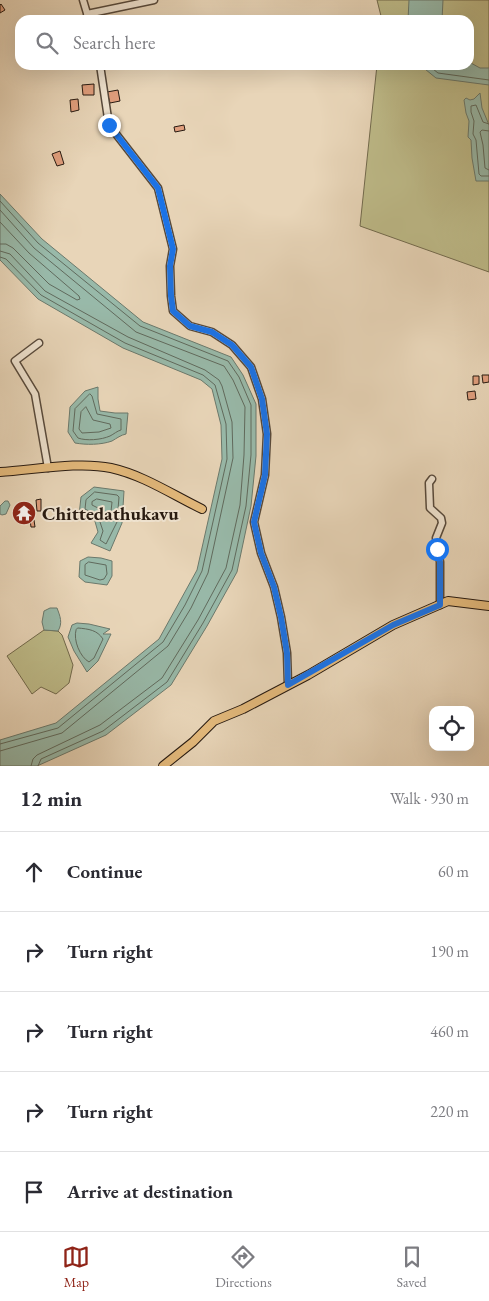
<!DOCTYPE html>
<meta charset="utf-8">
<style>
body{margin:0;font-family:"EB Garamond",serif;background:#f7f7f7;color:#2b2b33}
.controls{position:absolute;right:15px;bottom:15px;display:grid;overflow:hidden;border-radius:10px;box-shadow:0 5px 20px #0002}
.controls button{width:45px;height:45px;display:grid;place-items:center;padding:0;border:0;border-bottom:1px solid #e1e1e2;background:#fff;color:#2b2b33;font:25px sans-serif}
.stop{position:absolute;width:15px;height:15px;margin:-11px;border:4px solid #1a73e8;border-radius:50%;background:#fff}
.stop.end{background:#1a73e8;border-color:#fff;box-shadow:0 1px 5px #0008}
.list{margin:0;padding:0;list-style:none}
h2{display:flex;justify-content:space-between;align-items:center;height:65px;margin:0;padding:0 20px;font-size:21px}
h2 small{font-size:16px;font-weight:400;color:#7c7c81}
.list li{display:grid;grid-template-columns:32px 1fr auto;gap:15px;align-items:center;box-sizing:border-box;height:80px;padding:0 20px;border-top:1px solid #e1e1e2}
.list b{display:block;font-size:19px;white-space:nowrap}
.list em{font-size:16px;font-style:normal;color:#7c7c81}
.icon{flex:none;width:28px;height:28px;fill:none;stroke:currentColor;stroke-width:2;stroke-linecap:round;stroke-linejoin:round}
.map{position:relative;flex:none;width:489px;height:766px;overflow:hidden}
.search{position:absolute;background:#fff;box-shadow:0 5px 20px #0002;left:15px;right:15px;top:15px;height:55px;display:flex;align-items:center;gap:12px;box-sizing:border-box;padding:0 18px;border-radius:15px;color:#7c7c81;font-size:19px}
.sheet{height:465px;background:#fff}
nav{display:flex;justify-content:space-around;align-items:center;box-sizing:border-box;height:70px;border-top:1px solid #e1e1e2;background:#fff;font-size:14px;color:#7c7c81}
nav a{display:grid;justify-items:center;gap:2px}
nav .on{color:#8f2418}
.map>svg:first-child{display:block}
.green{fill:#bebb89;stroke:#726a4d}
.water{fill:#98b9a9;stroke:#6b796c}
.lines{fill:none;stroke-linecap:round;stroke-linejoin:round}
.shore{stroke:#606a5d;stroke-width:1}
.building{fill:#e09e7d;stroke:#271a11}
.minor-casing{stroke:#57493b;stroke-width:9}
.major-casing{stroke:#271a11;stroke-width:10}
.minor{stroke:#f0e4d1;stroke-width:6}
.major{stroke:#e4ba7c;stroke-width:8}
.route{stroke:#1a73e8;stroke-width:6}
.labels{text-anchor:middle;stroke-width:4;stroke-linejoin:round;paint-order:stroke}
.poi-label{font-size:19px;font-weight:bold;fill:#271a11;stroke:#f0e4d1;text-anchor:start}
</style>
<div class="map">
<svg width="489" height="766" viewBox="0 0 489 766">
<rect width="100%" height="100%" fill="#e8d5b8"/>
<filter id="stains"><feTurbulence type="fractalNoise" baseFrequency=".004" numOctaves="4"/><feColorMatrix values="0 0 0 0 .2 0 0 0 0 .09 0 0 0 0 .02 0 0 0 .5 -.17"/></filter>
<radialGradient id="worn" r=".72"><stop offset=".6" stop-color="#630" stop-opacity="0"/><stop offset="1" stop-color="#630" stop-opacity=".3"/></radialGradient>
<path class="green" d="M377 0H489V272L360 226 377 65H469V20H382Z
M44 630 58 631 62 635 73 665 69 683 56 694 41 687 32 694 7 656Z"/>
<path class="water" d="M409 0H443L442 20H408Z
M469 62 480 68H489V85L436 78 420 65H469Z
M480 93 482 108 489 125V181H476L472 158 471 140 468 137 469 121 466 113 464 100 466 98 470 100 474 99Z
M0 194 42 239 143 322 231 357 243 375 256 404V456L251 506 237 572 207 626 171 685 106 735 37 766H0V740L56 723 159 639 197 570 222 459 221 425 212 389 201 380 123 348 38 299 0 260Z
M98 387V399L100 411 115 413H128L126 434C121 435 117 438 112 441 101 445 86 445 75 443L68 432 70 407 85 391Z
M94 487 124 491 122 523 110 551 91 543 98 532 94 518 79 515 81 497Z
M5 501H8L10 505 6 514 2 515 0 514V506Z
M88 557 101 558 112 561V576L107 585 85 582 79 577 80 561Z
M50 608H57C60 616 63 623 58 631L44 630 42 622 44 611Z
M77 623 89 624 110 629 103 634H111L98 661 87 672 74 651 68 637 72 625Z"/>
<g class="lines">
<path class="shore" d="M428 65 438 73 489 80
M489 124 483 122 476 105 471 106V112L474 121 473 134 476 140 479 174 481 176H489
M489 131 482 130 480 132 483 145 485 168 489 170
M0 201 38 243 140 326 228 361 239 377 251 405V455L246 506 232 570 203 623 167 682 103 731 41 759 38 766
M0 210 34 248 136 332 224 366 233 380 245 407 244 455 240 505 226 568 198 620 162 678 100 725 37 755 33 759 31 766
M0 222 29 253 79 296 80 299 77 300 49 284 13 248 6 244H0
M0 251 10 254 45 291 128 337 205 370 219 380 222 386 232 422 233 458 208 573 191 608 168 646 62 733 0 751
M0 257 6 259 41 295 125 343 203 375 215 385 226 424 227 459 202 571 185 605 163 642 58 728 0 744
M90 394 92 396 97 414 121 419V430C117 431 114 434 110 436 101 440 86 441 78 438L73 431 75 409Z
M86 407 93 420 110 424 111 428 99 432 82 433 79 429 81 412Z
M95 492 117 495 119 497 117 522 106 544 100 540 103 531 98 516 85 509 86 500Z
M97 499 112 502 110 521 107 520 102 510 92 505V502Z
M89 562 106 565 107 574 104 579 100 580 85 575V565Z
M78 628C89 629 97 630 103 639L94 658 89 662C80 657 73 640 76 630Z"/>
</g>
<path class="building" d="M1 4 5 10 0 13V5Z
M94 84V95H83L82 85Z
M118 90 120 101 110 103 107 92Z
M78 99 79 110 71 112 70 100Z
M184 125 185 130 175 132 174 127Z
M60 151 64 164 57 166 52 154Z
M482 375H489V382L483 383Z
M473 376H479V384L473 385Z
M475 391 476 399 468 400 467 392Z
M41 499V511H37L36 500Z
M29 504 30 520 25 521V524H22V521H19L18 505Z
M30 520H34L35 527H31Z"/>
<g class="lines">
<g class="minor-casing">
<path id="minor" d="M83 0 89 20
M87 14 154 0
M100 65 109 125 158 188 173 249 170 266 171 296 173 311 190 326 212 332 232 345 251 367 262 399 267 434 265 475 254 522 261 553 274 587 281 617 287 653 288 685
M39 343 15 361 35 394 48 468
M432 479 429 483 430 508 441 518 442 523 436 538 440 562V605"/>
</g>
<g class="major-casing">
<path id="major" d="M0 472C34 470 79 461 111 468 143 475 173 495 202 509
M163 766 193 742 214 721 243 709 308 675 393 625 448 601 489 606"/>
</g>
<use href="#minor" class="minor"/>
<use href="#major" class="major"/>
</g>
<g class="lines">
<path class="route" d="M109 125 158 188 173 249 170 266 171 296 173 311 190 326 212 332 232 345 251 367 262 399 267 434 265 475 254 522 261 553 274 587 281 617 287 653 288 685 393 625 440 605V562L437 549"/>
</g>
<defs>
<g id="temple-disc" transform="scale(1.25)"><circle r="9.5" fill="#8f2418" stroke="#f0e4d1"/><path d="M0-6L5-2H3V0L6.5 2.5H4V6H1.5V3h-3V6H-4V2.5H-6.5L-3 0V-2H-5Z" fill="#fff"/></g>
</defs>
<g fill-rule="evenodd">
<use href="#temple-disc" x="24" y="513"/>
</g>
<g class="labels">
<g class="poi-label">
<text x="42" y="520">Chittedathukavu</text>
</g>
</g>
<rect width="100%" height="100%" filter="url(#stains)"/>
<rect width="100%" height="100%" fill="url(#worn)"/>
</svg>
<div class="controls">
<button><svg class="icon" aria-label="locate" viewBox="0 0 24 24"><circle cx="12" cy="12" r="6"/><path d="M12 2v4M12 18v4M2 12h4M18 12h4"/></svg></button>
</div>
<div class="stop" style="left:437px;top:549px"></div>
<div class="stop end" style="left:109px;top:125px"></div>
<div class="search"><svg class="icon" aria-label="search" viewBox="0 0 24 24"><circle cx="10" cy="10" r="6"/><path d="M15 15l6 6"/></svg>Search here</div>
</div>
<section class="sheet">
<h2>12 min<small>Walk · 930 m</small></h2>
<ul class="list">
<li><svg class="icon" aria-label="ahead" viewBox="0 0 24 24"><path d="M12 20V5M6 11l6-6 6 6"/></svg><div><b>Continue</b></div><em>60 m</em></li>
<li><svg class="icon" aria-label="right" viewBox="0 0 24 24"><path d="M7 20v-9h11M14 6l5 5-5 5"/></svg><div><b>Turn right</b></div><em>190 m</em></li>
<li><svg class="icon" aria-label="right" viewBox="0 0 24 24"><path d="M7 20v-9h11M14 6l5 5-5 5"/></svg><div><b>Turn right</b></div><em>460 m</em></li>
<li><svg class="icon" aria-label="right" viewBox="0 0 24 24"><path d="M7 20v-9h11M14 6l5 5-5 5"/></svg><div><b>Turn right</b></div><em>220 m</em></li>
<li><svg class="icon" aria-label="arrive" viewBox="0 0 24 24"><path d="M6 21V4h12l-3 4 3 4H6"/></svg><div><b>Arrive at destination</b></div></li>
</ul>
</section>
<nav>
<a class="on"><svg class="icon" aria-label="map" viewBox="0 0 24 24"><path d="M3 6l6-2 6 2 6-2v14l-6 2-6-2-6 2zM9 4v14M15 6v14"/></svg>Map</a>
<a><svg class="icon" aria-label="directions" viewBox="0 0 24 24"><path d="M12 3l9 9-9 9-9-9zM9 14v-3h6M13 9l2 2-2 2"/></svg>Directions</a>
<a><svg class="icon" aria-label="saved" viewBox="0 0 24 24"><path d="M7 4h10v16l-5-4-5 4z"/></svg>Saved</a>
</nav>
